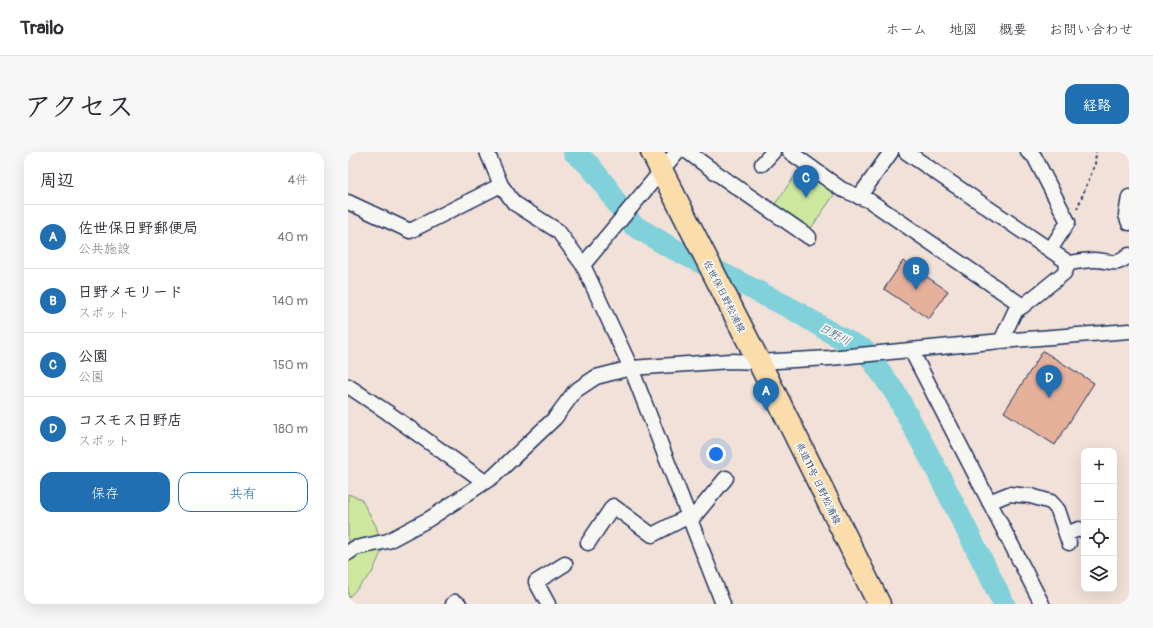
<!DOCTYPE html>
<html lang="ja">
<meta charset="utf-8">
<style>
body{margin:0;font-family:Pangolin,"Klee One",sans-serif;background:#f7f7f7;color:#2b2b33}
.controls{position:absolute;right:12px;bottom:12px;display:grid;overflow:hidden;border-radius:8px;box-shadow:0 4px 16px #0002}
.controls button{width:36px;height:36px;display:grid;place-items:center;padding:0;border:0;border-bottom:1px solid #e1e1e2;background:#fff;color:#2b2b33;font:20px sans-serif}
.you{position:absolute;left:368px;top:302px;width:14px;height:14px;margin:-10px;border:3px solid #fff;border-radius:50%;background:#1a73e8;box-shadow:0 0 0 6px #1a73e833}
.badge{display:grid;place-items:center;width:26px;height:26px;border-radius:50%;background:#1f6fb2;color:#fff;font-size:13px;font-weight:700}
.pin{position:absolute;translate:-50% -33px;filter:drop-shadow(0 1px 2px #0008)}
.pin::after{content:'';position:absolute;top:21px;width:14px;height:12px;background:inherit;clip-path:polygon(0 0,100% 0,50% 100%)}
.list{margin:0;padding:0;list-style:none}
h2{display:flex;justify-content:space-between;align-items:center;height:52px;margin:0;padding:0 16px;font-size:17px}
h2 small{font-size:13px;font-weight:400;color:#7c7c81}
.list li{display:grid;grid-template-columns:26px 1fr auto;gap:12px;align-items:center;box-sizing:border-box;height:64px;padding:0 16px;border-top:1px solid #e1e1e2}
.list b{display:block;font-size:15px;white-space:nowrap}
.list p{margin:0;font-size:13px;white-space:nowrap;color:#7c7c81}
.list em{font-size:13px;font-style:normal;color:#7c7c81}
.actions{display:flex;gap:8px;padding:12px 16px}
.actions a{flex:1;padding:9px 0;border:1px solid #1f6fb2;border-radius:12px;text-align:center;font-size:14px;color:#1f6fb2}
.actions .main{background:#1f6fb2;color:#fff}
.icon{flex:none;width:22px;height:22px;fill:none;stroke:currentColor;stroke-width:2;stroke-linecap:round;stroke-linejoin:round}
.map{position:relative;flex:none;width:781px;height:452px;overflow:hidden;border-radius:12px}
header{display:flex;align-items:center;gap:24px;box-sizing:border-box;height:56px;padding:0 20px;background:#fff;border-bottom:1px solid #e1e1e2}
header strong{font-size:19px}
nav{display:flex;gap:22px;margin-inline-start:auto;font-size:14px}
.intro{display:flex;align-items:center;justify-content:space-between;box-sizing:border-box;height:96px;padding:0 24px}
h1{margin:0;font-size:28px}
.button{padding:10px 18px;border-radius:12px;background:#1f6fb2;color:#fff;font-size:14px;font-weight:700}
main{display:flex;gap:24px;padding:0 24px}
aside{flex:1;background:#fff;border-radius:12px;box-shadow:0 4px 16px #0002}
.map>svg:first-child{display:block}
.green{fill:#cde89e;stroke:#748c7e}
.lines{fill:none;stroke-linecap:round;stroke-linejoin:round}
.river{stroke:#80d1da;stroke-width:22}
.building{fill:#e6b19b;stroke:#1b2f5e}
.street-casing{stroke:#1b2f5e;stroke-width:17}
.primary-casing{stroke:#1b2f5e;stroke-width:25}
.path{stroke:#1b2f5e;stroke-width:2;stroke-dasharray:3 3;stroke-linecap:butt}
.street{stroke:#f6f6f2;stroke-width:14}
.primary{stroke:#faddab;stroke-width:22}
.labels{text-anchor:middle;stroke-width:3.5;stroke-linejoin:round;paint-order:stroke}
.street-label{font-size:10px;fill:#1b2f5e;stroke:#f6f6f2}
.water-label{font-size:11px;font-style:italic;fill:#34587d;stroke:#f6f6f2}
</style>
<header>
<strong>Trailo</strong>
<nav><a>ホーム</a><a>地図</a><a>概要</a><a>お問い合わせ</a></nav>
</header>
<div class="intro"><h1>アクセス</h1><a class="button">経路</a></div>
<main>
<aside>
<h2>周辺<small>4件</small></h2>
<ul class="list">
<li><span class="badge">A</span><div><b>佐世保日野郵便局</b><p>公共施設</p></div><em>40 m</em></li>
<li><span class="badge">B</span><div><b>日野メモリード</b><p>スポット</p></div><em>140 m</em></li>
<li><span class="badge">C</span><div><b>公園</b><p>公園</p></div><em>150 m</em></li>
<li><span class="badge">D</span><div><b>コスモス日野店</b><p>スポット</p></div><em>180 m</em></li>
</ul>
<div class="actions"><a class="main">保存</a><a>共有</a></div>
</aside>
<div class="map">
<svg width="781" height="452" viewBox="0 0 781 452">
<rect width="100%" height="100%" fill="#f1e1d8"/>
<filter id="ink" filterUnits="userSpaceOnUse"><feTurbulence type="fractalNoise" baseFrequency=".025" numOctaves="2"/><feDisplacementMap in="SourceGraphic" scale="8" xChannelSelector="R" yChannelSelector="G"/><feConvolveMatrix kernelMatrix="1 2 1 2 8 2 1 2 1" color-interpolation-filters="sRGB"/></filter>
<g filter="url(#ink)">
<path class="green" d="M453 15 488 40 463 76 427 52Z
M0 342 13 347 28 374 34 398 24 421 0 446Z"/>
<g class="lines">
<path class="river" d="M226 0 241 13 258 34 267 49 285 73 320 94 446 158 485 182 517 198 548 242 588 317 656 452"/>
</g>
<path class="building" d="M555 109 600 139 581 167 536 137Z
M695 199 746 231 707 293 656 260Z"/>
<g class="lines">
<g class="street-casing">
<path id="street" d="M139 0 153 33 166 51 210 79 235 113 283 216 375 452
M340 0C379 30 421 57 461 85
M442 0 493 37 522 49 675 154 667 159 653 189
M558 0 721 111
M680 0 686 4 720 70 702 98
M414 12 425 0
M511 45 543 0
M781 45 778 63 781 71
M0 50 62 79 153 33
M235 113 329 0
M675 154 716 121 721 111C729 110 738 108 746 108 763 108 767 116 781 103
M563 198 694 452
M0 234 39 260 137 330
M641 350 661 342 683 344 703 350 710 358 721 391
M343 368 378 326
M718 382 731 377
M240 391 265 354 304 383 341 364
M0 401 7 396 40 389 81 367 146 324 207 266 227 239 248 225 283 216 382 209 411 210 482 206 653 189 781 179
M105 452 107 450 111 452
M200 452 188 430 217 412"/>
</g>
<g class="primary-casing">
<path id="primary" d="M304 0 411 210 531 452"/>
</g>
<path class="path" d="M729 57 747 12 748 0"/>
<use href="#street" class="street"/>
<use href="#primary" class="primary"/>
</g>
</g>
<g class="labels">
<g class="street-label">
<text transform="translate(377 144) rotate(63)" y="4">佐世保日野松浦線</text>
<text transform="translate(471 331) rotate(64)" y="4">県道11号 日野松浦線</text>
</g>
<g class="water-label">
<text transform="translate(487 182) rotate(28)" y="4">日野川</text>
</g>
</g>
</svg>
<div class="controls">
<button>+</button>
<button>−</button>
<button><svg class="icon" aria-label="locate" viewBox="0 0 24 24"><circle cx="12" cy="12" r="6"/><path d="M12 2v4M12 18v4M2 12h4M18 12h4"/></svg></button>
<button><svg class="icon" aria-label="layers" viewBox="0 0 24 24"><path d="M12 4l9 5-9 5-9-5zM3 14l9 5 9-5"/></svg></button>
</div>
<div class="you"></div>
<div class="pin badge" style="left:418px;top:259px">A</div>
<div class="pin badge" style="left:568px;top:138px">B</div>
<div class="pin badge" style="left:458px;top:46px">C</div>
<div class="pin badge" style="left:701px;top:246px">D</div>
</div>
</main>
